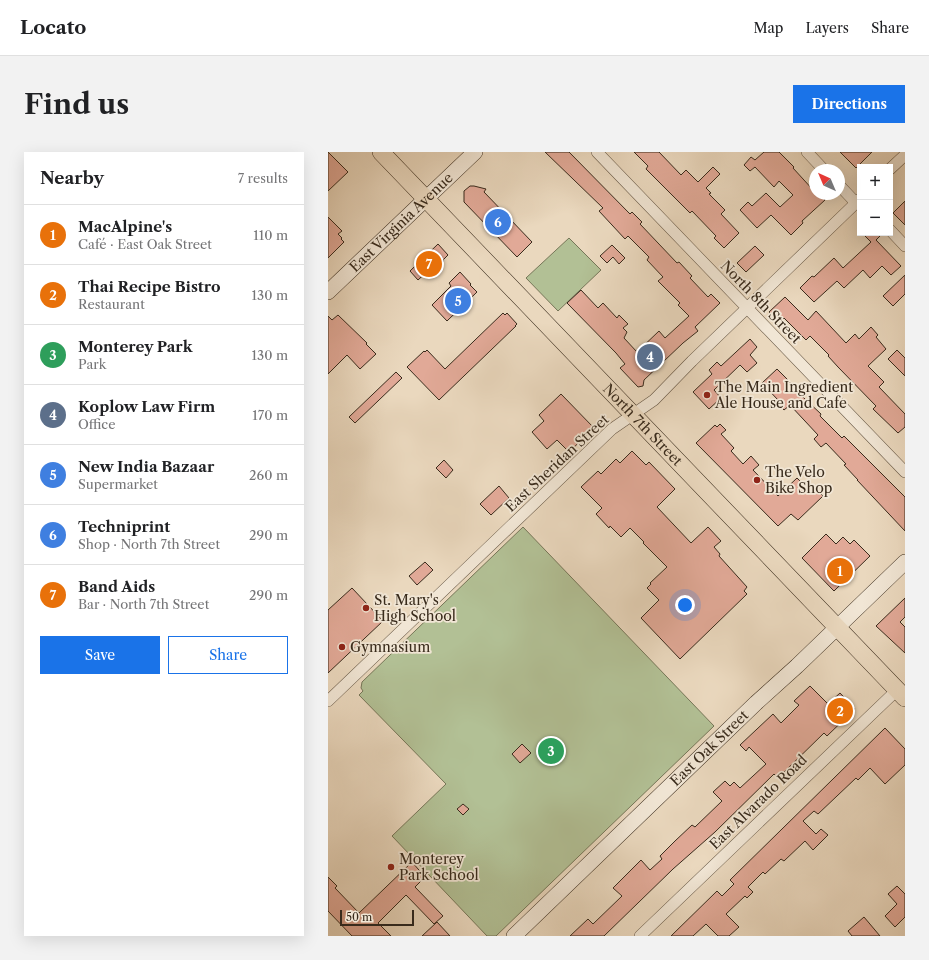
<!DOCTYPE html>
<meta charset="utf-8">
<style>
body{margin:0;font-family:"Libre Caslon Text",serif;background:#f2f2f2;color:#202124}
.controls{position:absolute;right:12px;top:12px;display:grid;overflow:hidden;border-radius:0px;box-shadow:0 4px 16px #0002}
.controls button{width:36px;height:36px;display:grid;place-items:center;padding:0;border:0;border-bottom:1px solid #e0e0e0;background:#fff;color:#202124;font:20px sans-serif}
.compass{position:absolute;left:481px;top:12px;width:36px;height:36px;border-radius:50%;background:#fff;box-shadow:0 4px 16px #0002;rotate:316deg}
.scale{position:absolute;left:12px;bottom:10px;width:74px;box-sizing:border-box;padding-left:4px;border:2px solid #392b1c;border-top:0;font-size:11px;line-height:14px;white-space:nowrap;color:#392b1c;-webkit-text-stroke:3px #f1e6d5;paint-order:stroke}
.you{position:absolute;left:357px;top:453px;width:14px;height:14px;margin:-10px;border:3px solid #fff;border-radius:50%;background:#1a73e8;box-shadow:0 0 0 6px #1a73e833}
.badge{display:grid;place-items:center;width:26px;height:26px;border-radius:50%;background:#1a73e8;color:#fff;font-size:13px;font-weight:700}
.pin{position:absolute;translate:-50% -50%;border:2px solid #fff;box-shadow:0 1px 4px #0006}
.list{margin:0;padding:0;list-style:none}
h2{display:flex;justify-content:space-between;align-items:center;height:52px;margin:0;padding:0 16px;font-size:17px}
h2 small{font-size:13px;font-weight:400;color:#757577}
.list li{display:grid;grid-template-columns:26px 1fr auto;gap:12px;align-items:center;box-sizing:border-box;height:60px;padding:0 16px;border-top:1px solid #e0e0e0}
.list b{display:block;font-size:15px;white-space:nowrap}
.list p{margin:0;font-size:13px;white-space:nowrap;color:#757577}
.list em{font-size:13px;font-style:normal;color:#757577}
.actions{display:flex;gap:8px;padding:12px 16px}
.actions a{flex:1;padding:9px 0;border:1px solid #1a73e8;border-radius:0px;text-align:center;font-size:14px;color:#1a73e8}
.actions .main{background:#1a73e8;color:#fff}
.map{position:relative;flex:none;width:577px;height:784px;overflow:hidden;border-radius:0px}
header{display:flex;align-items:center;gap:24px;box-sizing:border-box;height:56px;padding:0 20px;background:#fff;border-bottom:1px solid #e0e0e0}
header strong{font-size:19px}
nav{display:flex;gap:22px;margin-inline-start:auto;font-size:14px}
.intro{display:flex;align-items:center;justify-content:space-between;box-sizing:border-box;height:96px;padding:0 24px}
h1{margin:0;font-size:28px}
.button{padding:10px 18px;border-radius:0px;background:#1a73e8;color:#fff;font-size:14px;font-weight:700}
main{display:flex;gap:24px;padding:0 24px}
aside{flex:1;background:#fff;border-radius:0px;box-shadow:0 4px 16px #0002}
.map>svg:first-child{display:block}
.green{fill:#b2c095;stroke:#767658}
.building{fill:#e1a997;stroke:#392b1c}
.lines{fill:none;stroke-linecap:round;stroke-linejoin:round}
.street-casing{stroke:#655644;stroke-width:12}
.secondary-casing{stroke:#392b1c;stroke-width:16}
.primary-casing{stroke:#392b1c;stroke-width:18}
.street{stroke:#f1e6d5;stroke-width:11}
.secondary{stroke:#f1e6d5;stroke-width:15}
.primary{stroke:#ead8be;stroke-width:17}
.poi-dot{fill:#8f2418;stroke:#f1e6d5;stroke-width:1.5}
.labels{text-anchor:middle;stroke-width:3.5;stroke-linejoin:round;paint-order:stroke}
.street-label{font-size:14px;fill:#392b1c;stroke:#f1e6d5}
.poi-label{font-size:14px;fill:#392b1c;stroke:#f1e6d5;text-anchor:start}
</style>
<header>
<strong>Locato</strong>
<nav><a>Map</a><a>Layers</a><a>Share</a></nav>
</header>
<div class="intro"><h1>Find us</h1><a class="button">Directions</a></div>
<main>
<aside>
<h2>Nearby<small>7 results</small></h2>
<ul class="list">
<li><span class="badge" style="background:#e8710a">1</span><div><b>MacAlpine's</b><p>Café · East Oak Street</p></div><em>110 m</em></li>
<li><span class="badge" style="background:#e8710a">2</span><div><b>Thai Recipe Bistro</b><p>Restaurant</p></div><em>130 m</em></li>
<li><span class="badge" style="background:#2e9e5b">3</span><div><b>Monterey Park</b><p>Park</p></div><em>130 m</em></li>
<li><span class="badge" style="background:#5c6f8a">4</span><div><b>Koplow Law Firm</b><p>Office</p></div><em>170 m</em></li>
<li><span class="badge" style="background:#3f7fe0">5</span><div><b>New India Bazaar</b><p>Supermarket</p></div><em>260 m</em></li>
<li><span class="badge" style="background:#3f7fe0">6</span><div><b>Techniprint</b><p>Shop · North 7th Street</p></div><em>290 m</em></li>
<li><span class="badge" style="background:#e8710a">7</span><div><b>Band Aids</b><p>Bar · North 7th Street</p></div><em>290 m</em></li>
</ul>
<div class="actions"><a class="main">Save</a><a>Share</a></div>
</aside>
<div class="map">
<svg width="577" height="784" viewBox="0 0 577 784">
<rect width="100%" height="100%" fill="#ead8be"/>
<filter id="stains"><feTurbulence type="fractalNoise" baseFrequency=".005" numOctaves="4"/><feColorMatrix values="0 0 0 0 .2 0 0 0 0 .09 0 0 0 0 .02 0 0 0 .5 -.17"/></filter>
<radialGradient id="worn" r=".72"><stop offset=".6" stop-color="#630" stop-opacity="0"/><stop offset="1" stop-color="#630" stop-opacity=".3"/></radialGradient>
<path class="green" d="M241 86 273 118 230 159 198 126Z
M195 375 386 574 168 784H159L64 684 118 632 31 543 35 539 33 536 34 530Z"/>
<path class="building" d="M0 0 20 20 0 39Z
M217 0H241L302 62 304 60 314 70 312 72 349 111 351 110 364 124 362 126 380 145 383 142 392 151 367 175 370 179 355 191 316 228 315 234 310 235 292 216 297 212 288 201 239 151 253 138 270 156 275 151 289 166 291 163 300 172 295 176 299 180 296 186 309 200 331 179 337 186 361 164 350 153 352 151 330 129 335 125 319 108 321 105 300 84 297 87 271 59 275 56Z
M306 0H331L353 23 358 18 370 30 385 15 392 22 378 36 383 41 381 42 397 58 393 62 411 81 396 96 386 86 388 84 364 59 362 61 318 17 320 14Z
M436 0H451L466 15 465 16 486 39 487 38V42H491L497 48 474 69 475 71 463 83 443 63 429 76 412 58 420 50 424 54 438 41 452 55 465 43 451 29 446 35 427 15 422 19 416 13 423 5 427 8Z
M512 0H544L528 16Z
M142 34H146L158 37 156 40 204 90 189 105 136 50V39Z
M577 49V73L565 61Z
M0 65 14 79 10 82 14 86 13 87 16 90 0 106Z
M534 81H555L548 88 573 114 563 123 554 114 542 126 535 118 516 136 509 129 486 150 472 136 484 124 486 125 506 106 515 116 543 90Z
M110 92 120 103 115 108 116 109 106 119 103 116 90 128 82 119Z
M284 93 297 106 291 112 285 105 279 111 272 104Z
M427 94 436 103 418 120 409 111Z
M132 120 143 132 142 133 149 140 119 169 104 153 123 134 121 131Z
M577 123V142L565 154 555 144Z
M457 145 480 168 488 159 518 191 527 182 531 187 543 175 550 183 548 185 558 197 540 214 556 230 551 235 577 262V275L570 281 545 257 548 254 510 215 500 204 501 203 482 184 478 188 456 166 451 170 441 160Z
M175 161 177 163 179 161 189 172 187 174H188L111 248 79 215 96 199 97 200 99 198 117 217Z
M10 163 39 191 38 192 48 202 32 217 19 203 0 222V164L4 168Z
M422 187 429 195 422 203 429 211 419 220 412 213 386 238 393 246 381 257 365 240 384 222 381 218 389 210 393 214Z
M569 198 577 206V224L560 207Z
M449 217 462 230 461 232 493 262 492 264 514 286 516 284 577 345V379L529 328H530L516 313 518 312 498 291 493 295 486 287 490 283 462 253 456 258 448 249 450 248 434 231Z
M68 220 74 226 27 271 21 265Z
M233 242 266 276 241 300 229 288 219 297 204 280 216 269 211 263Z
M392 272 398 278 393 282 406 296 403 299 415 312 423 304 431 313 425 318 450 344 469 326 475 332 477 330 481 334 483 332 495 344 470 368 463 362 450 374 368 291 387 273 389 275Z
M304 299 318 313 321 310 347 337 329 355 363 391 380 375 393 389 386 395 392 402 391 404 419 435 416 439 419 442 352 507 313 466 331 448 319 436 323 432 322 431 339 415 315 391 316 390 302 376 293 385 282 374 281 376 268 362 274 356 253 335 270 319 273 322 288 307 292 311Z
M116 308 125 318 118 326 108 316Z
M171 334 181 346 163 363 152 352Z
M498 382 508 392 515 385 522 392 526 388 542 404 506 439 474 406Z
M97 410 105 418 89 433 81 424Z
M24 436 55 469 0 521V458Z
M577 446V465L572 470 577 475V501L548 474Z
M482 534 500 552 512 541 527 557 499 584 496 581 450 626 446 622 387 680 345 717 276 784H242L260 767 265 772 294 744 285 736 313 708 322 718 334 707 332 704 347 689 364 673 367 675 394 649 385 640 397 629 402 634 406 630 412 636 438 612 421 595 418 599 412 593 445 562 453 571 471 553 466 549Z
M557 576 577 597V613L557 632 542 616 530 628 528 626 490 662 486 659 475 669 488 682 493 677 500 683 485 698 477 689 456 709 453 707 437 722 435 720 420 735 425 740 419 746 417 744 398 762 411 775 401 784H390L378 772 365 784H343L389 739 394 744 406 732 402 728Z
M194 592 203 601 192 611 184 602Z
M135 652 141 657 135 663 129 657Z
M84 710 97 725 87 735 115 764 106 772 78 743 50 771 63 784H24L0 759V725L9 734 7 736 31 761Z
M569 734 577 742V765L567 775 557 764 569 752 560 742Z
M536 765 552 784H524L520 779Z
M109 770 122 784H94Z"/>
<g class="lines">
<g class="street-casing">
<path id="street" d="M269 0 577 320
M479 0 496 18
M562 17 577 3
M511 33 528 51
M562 78 577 94
M0 549 284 277 326 248 364 209 532 47
M312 784 569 538"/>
</g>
<g class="secondary-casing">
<g id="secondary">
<path id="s1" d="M0 140 147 0"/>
<path id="s2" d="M186 784 428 551 469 514 577 410"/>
</g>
</g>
<g class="primary-casing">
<g id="primary">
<path id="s3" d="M53 0 577 546"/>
</g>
</g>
<use href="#street" class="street"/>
<use href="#secondary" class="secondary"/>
<use href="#primary" class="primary"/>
</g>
<g class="poi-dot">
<circle cx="379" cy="243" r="4"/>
<circle cx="429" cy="328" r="4"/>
<circle cx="38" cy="456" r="4"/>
<circle cx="14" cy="495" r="4"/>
<circle cx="63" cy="715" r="4"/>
</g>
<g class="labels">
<g class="street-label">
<text dy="5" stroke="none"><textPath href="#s1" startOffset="101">East Virginia Avenue</textPath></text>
<text transform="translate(433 150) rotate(46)" y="5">North 8th Street</text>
<text dy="5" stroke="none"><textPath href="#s3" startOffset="378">North 7th Street</textPath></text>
<text transform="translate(229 311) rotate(-43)" y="5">East Sheridan Street</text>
<text dy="5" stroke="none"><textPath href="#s2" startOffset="271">East Oak Street</textPath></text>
<text transform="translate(430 650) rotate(-44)" y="5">East Alvarado Road</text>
</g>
<g class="poi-label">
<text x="387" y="240">The Main Ingredient<tspan x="387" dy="16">Ale House and Cafe</tspan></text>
<text x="437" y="325">The Velo<tspan x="437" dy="16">Bike Shop</tspan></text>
<text x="46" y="453">St. Mary's<tspan x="46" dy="16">High School</tspan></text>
<text x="22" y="500">Gymnasium</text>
<text x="71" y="712">Monterey<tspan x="71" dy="16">Park School</tspan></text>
</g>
</g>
<rect width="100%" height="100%" filter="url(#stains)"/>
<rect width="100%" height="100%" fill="url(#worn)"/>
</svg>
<div class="controls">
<button>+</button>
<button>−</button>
</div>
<svg class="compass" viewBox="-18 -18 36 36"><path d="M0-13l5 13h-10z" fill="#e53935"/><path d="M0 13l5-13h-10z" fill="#757577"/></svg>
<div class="scale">50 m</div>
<div class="you"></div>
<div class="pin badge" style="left:512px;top:419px;background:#e8710a">1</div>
<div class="pin badge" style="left:512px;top:559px;background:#e8710a">2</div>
<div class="pin badge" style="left:223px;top:599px;background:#2e9e5b">3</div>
<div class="pin badge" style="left:322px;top:205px;background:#5c6f8a">4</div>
<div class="pin badge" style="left:130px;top:149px;background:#3f7fe0">5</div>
<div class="pin badge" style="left:170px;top:70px;background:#3f7fe0">6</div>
<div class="pin badge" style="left:101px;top:112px;background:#e8710a">7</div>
</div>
</main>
